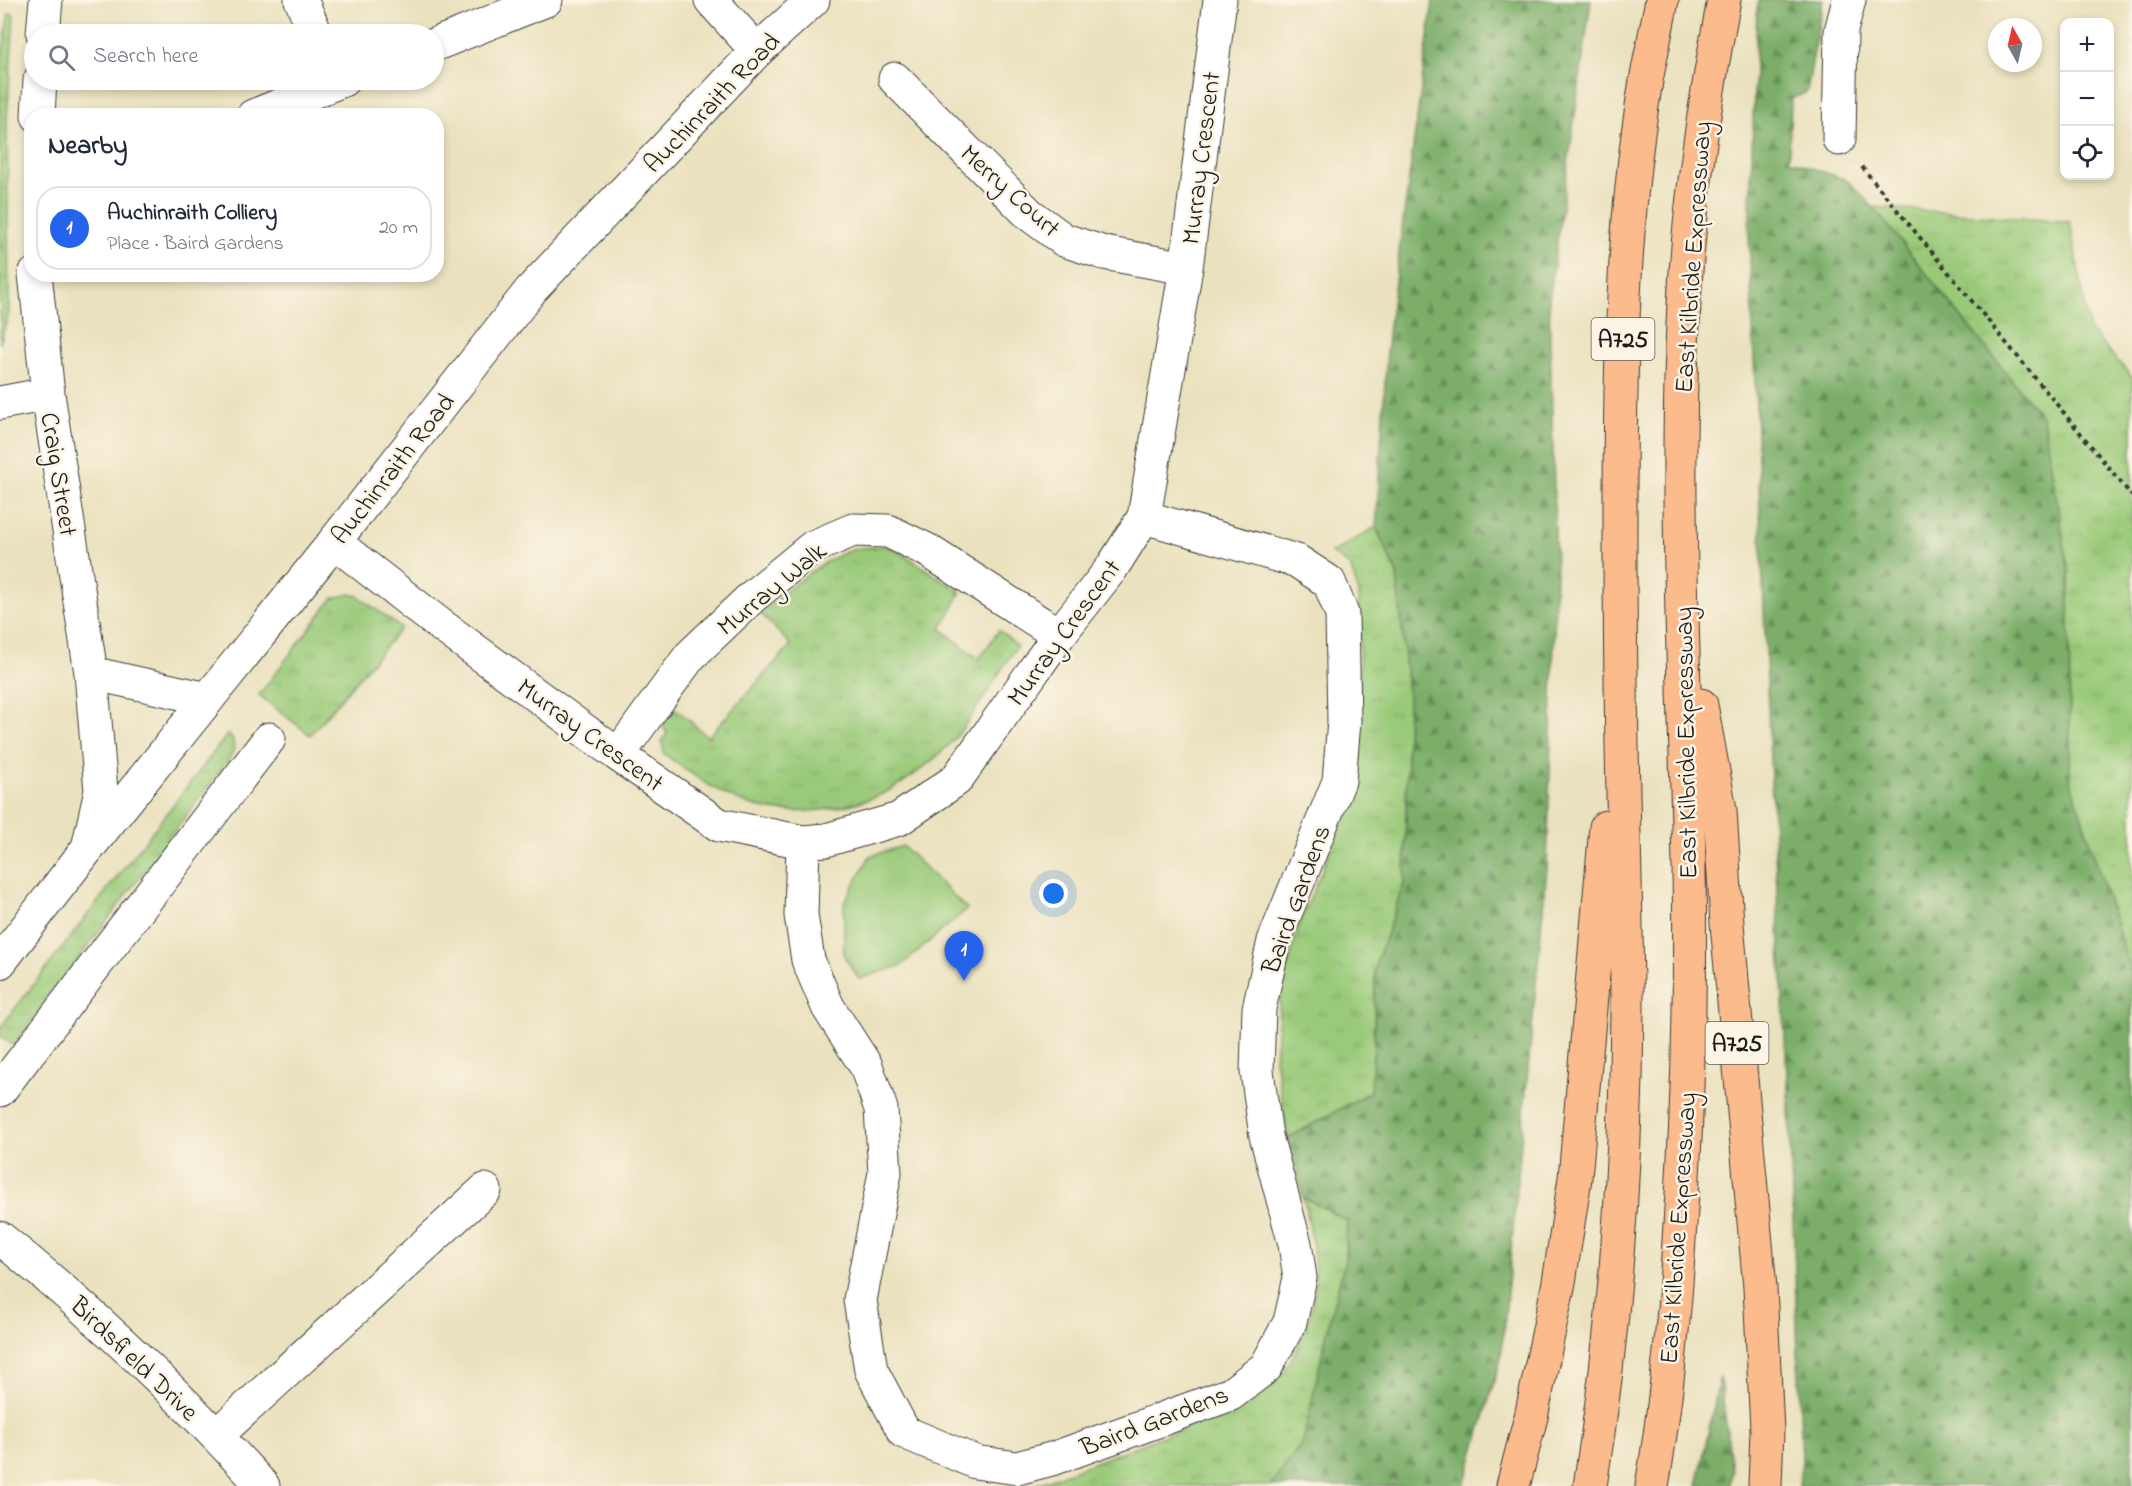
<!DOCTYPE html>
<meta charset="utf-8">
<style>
body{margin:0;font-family:"Indie Flower",sans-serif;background:#f2f2f3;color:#1f2937}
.controls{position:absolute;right:18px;top:18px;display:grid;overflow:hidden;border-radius:12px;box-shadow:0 3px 9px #0003}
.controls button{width:54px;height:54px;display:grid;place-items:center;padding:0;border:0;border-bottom:2px solid #e0e1e3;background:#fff;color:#1f2937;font:30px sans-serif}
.compass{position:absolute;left:1988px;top:18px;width:54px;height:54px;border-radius:50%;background:#fff;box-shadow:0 3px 9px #0003;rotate:352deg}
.you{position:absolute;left:1054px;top:894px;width:21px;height:21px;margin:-15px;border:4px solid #fff;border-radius:50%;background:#1a73e8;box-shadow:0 0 0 9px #1a73e833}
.badge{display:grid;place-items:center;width:39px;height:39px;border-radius:50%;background:#2563eb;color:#fff;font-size:20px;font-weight:700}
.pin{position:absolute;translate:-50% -50px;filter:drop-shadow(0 2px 3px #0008)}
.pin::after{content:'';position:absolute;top:32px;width:21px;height:18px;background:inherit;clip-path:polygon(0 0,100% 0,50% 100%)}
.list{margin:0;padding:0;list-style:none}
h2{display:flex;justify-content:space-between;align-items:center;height:78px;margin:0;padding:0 24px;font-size:26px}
h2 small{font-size:20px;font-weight:400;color:#747a83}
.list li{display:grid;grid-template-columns:39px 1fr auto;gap:18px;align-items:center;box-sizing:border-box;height:84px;margin:0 12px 12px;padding:0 12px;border:2px solid #e0e1e3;border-radius:24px}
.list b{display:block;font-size:22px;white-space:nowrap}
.list p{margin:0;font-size:20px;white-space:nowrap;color:#747a83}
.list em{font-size:20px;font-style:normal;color:#747a83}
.icon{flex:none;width:33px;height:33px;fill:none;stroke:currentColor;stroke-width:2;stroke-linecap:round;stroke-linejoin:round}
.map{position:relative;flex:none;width:2132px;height:1486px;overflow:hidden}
.search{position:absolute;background:#fff;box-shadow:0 3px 9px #0003;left:24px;top:24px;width:420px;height:66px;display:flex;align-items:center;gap:15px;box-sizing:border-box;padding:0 21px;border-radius:33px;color:#747a83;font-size:22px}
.panel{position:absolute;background:#fff;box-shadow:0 3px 9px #0003;left:24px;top:108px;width:420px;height:174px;border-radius:24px}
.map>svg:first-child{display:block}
.grass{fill:url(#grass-tufts);stroke:#5b734a;stroke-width:1.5}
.forest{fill:url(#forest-firs);stroke:#4c6542;stroke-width:1.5}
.green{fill:#9aca79;stroke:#5b734a;stroke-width:1.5}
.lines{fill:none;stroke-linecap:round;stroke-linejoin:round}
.minor-casing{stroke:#3b3a34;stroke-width:35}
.tertiary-casing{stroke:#3b3a34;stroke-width:35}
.trunk-casing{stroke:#3b3a34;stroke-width:35}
.path{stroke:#3b3a34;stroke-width:4;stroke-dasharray:4.5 4.5;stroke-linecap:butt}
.minor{stroke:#fff;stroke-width:33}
.tertiary{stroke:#fff;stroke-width:33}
.trunk{stroke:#fbbb8d;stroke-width:33}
.labels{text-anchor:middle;stroke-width:5;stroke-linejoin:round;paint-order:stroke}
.shield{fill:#fcf5e5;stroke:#5f5d58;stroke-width:1.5}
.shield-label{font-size:24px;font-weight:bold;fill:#1c1c1c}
.street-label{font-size:26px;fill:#1c1c1c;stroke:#fcf5e5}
</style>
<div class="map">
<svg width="2132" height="1486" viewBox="0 0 2132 1486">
<defs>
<pattern id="grass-tufts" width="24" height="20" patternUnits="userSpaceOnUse" patternTransform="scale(1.5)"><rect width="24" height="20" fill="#9aca79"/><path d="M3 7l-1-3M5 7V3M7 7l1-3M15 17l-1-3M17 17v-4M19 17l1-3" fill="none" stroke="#84ad68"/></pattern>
<pattern id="forest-firs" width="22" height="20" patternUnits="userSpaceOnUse" patternTransform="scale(1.5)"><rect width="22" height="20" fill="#7bae69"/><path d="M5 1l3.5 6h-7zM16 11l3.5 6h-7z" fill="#648d56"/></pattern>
</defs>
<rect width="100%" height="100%" fill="#fcf5e5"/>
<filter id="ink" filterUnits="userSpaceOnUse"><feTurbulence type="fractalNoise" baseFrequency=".0167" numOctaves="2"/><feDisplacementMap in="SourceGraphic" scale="12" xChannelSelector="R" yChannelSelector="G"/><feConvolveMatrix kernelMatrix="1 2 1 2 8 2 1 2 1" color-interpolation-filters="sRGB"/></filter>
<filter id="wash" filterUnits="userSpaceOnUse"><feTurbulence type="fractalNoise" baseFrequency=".008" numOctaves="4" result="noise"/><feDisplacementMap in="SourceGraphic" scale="24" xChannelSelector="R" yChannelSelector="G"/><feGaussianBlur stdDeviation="1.35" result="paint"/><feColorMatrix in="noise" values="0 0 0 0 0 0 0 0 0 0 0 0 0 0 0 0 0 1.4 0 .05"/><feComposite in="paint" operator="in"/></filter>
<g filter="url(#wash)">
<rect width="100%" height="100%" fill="#eae1be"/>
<path class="grass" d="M9 13 14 14 7 120 9 312 0 344V70Z
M1873 207 2070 222 2089 329 2132 377V975L2070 780 2069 572 2043 419Z
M1376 527 1397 574 1408 693 1405 881 1375 967 1374 1048 1370 1092 1288 1138 1275 1059 1281 990 1299 925 1351 801 1360 761 1359 593 1350 566 1331 553Z
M886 546 901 553 961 592 941 629 979 659 999 630 1017 646C997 675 978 710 956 737 940 756 906 783 884 793 846 810 790 818 750 805 718 794 692 774 664 754L662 741 667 734 661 722 675 708 708 737 791 645 760 613C786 592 813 566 844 553 857 547 872 547 886 546Z
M349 594 358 596 401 628 310 735 259 695 332 599Z
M228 734C237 743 235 752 227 762L13 1045 0 1036V1028Z
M1303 1197 1347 1220 1345 1261 1331 1314 1303 1442 1271 1486H1033L1254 1401C1262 1394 1272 1387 1278 1379 1323 1319 1321 1267 1303 1197Z"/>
<path class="forest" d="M1433 0H1591L1549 300 1556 569 1547 867 1501 1358 1464 1486H1271L1303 1442 1331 1314 1345 1261 1347 1221 1303 1197 1288 1138 1370 1092 1374 1048 1375 967 1405 881 1408 693 1397 574 1376 527 1388 333Z
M1759 0H1823L1807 92 1791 99 1789 160 1847 180 1873 207 2043 419 2069 572 2070 780 2132 975V1486H1799L1802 1461 1789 1111 1770 760 1749 234 1757 9Z
M1720 1376 1732 1471 1730 1486H1697Z"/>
<path class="green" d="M903 846 967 909 902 965 859 979 844 956V903L870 856Z"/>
</g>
<g filter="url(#ink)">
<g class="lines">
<g class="minor-casing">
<path id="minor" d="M301 0 316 34
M711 0 757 51
M43 34 46 0
M434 45 546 0
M895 79 1029 214 1064 240 1104 253 1186 268
M38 116 40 80
M253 116 343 80
M1839 139 1841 31 1849 0
M35 274 48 394 91 673 101 791 88 848
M0 403 48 394
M334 542 438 623 618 755 719 825 803 842 826 840 899 819 956 780 1059 635 1111 569 1144 517 1186 268 1220 0
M91 673 208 699
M618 755 690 656 752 597 813 547 853 530 888 531 927 550 1059 635
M803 842 801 915 808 960 828 1007 866 1066 881 1109 885 1173 860 1300 871 1370 904 1432 975 1462 1017 1468 1055 1458 1231 1394 1266 1367 1290 1322 1300 1278 1295 1244 1266 1136 1257 1071 1259 1009 1274 941 1339 781 1344 721 1342 614 1329 582 1297 561 1144 517
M0 1090 269 739
M0 1238C94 1313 182 1397 263 1486
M217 1435 485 1190"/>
</g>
<g class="tertiary-casing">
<path id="tertiary" d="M0 962 88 848 334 542 531 290 757 51 813 0"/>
</g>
<g class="trunk-casing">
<path id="trunk" d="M1701 705 1720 810 1727 924 1760 1288 1767 1430 1765 1486
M1513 1486 1531 1417 1559 1282 1575 1178 1606 827
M1590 1486C1616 1324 1627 1158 1627 993 1626 889 1622 784 1621 679 1620 624 1620 569 1620 514 1620 370 1622 223 1646 81 1651 54 1657 27 1662 0
M1652 1486C1666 1405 1674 1322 1679 1240 1688 1116 1691 991 1689 866 1685 679 1674 491 1684 304 1689 202 1705 101 1724 0"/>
</g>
<path class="path" d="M1862 167 2132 496"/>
<use href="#minor" class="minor"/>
<use href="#tertiary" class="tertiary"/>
<use href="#trunk" class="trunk"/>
</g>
</g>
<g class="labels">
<g class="shield">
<rect x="1591.5" y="318" width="63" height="42" rx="4.5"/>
<rect x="1705.5" y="1022" width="63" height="42" rx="4.5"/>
</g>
<g class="shield-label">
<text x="1623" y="347">A725</text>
<text x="1737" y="1051">A725</text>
</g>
<g class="street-label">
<text transform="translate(711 102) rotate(-46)" y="9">Auchinraith Road</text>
<text transform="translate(1200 158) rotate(-83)" y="9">Murray Crescent</text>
<text transform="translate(1011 190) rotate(42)" y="9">Merry Court</text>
<text transform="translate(1692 257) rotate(-86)" y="9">East Kilbride Expressway</text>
<text transform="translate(392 468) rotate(-52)" y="9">Auchinraith Road</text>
<text transform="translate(60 474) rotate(81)" y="9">Craig Street</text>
<text transform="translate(771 588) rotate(-39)" y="9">Murray Walk</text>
<text transform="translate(1063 632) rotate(-54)" y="9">Murray Crescent</text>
<text transform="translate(591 734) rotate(36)" y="9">Murray Crescent</text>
<text transform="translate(1685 743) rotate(-91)" y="9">East Kilbride Expressway</text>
<text transform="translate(1295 899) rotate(-70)" y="9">Baird Gardens</text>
<text transform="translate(1677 1228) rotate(-86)" y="9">East Kilbride Expressway</text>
<text transform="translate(135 1358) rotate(44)" y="9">Birdsfield Drive</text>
<text transform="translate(1154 1420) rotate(-21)" y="9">Baird Gardens</text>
</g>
</g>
</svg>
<div class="controls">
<button>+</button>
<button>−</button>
<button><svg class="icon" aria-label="locate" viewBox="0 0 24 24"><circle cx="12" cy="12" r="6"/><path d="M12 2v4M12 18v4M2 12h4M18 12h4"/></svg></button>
</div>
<svg class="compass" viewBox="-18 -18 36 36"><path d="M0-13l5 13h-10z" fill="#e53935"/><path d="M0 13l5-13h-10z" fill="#747a83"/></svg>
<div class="you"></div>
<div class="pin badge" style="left:964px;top:981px">1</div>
<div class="search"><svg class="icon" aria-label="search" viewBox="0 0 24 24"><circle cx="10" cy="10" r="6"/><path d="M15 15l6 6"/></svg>Search here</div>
<section class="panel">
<h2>Nearby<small></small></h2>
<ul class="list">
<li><span class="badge">1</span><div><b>Auchinraith Colliery</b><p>Place · Baird Gardens</p></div><em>20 m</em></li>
</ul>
</section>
</div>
